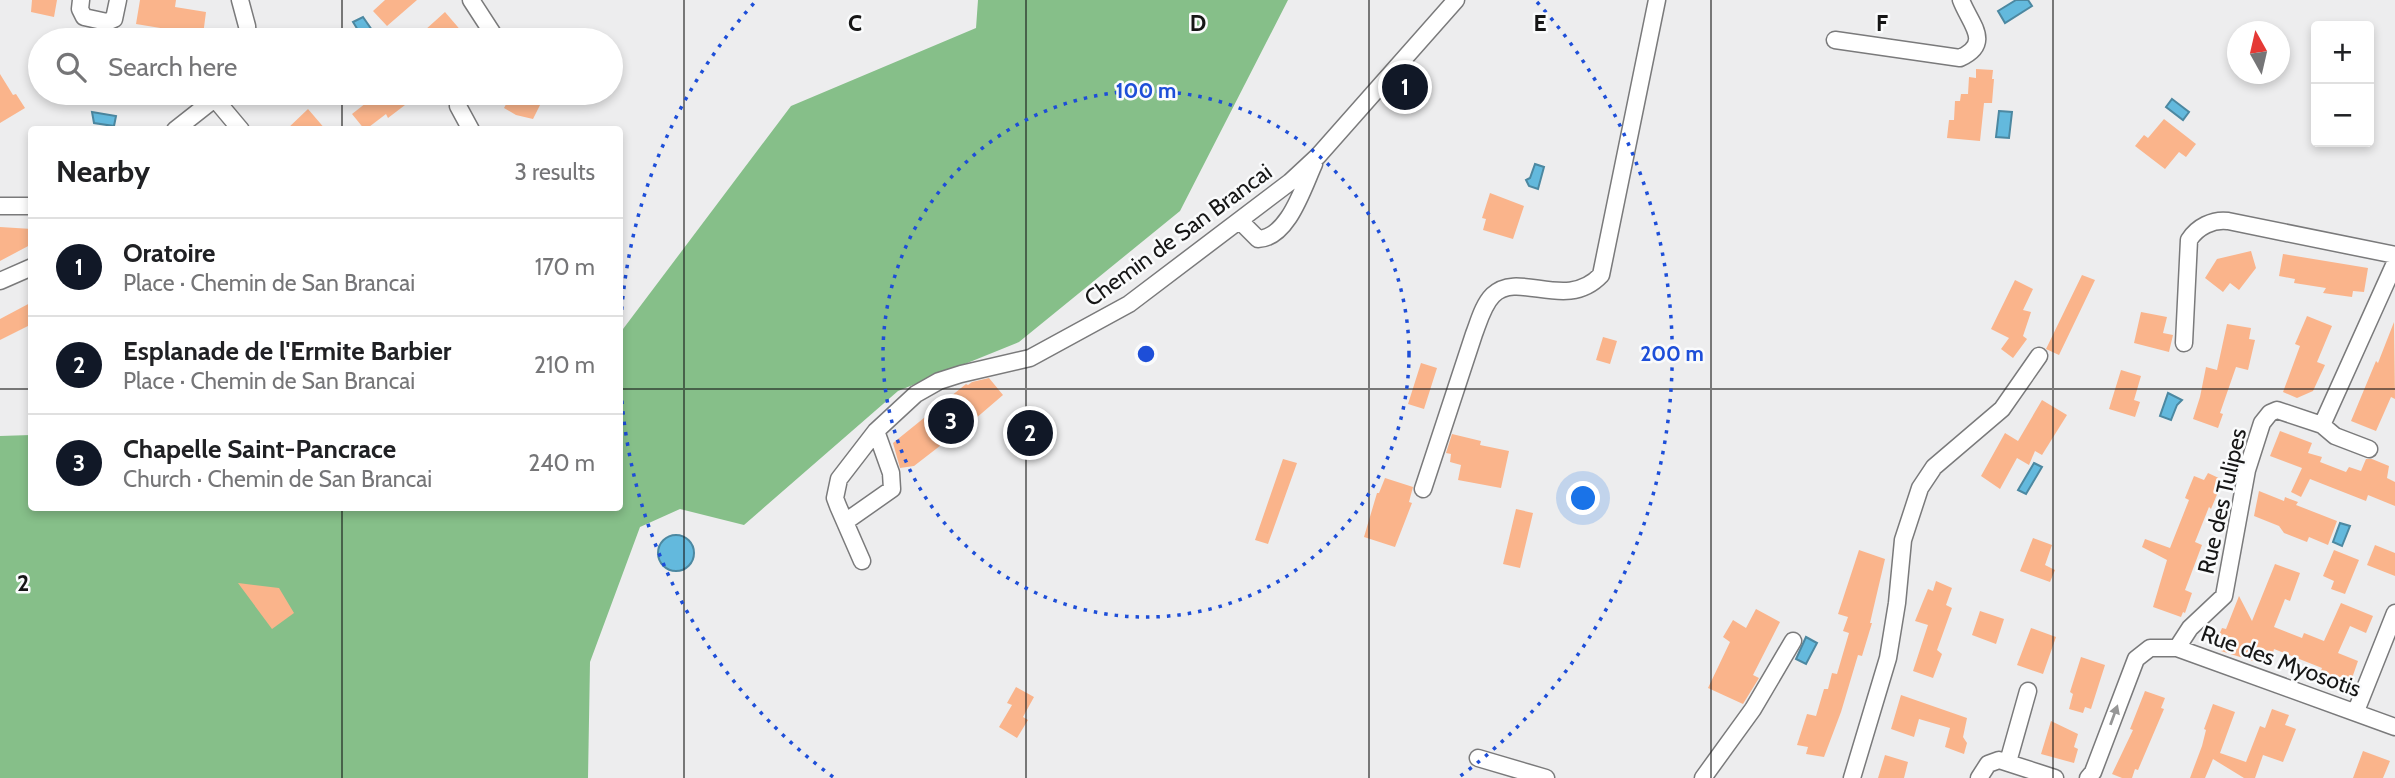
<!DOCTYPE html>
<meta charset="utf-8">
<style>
body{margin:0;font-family:Cabin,sans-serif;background:#f2f2f2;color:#202124}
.controls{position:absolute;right:21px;top:21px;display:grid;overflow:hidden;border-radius:7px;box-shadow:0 4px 10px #0003}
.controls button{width:63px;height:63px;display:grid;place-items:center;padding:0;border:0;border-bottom:2px solid #e0e0e0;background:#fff;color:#202124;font:35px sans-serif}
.compass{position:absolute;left:2227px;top:21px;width:63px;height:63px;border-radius:50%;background:#fff;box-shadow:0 4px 10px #0003;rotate:352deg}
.you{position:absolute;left:1584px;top:499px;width:24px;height:24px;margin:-18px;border:5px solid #fff;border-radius:50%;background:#1a73e8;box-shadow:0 0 0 10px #1a73e833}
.badge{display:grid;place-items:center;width:46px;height:46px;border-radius:50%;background:#111827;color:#fff;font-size:23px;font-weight:700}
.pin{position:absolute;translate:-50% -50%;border:4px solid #fff;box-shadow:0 2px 7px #0006}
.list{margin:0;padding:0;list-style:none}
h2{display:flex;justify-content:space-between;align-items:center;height:91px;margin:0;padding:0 28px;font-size:30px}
h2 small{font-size:23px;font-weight:400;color:#757577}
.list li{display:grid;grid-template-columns:46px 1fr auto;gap:21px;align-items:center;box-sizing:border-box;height:98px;padding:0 28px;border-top:2px solid #e0e0e0}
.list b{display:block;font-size:26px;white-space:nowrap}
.list p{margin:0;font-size:23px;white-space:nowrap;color:#757577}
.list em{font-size:23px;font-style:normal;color:#757577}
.icon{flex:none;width:38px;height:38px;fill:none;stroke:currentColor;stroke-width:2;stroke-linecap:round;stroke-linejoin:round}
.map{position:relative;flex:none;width:2395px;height:778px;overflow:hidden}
.search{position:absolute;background:#fff;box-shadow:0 4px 10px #0003;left:28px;top:28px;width:595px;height:77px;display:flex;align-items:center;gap:18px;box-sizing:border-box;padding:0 24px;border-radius:38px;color:#757577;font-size:26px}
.panel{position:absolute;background:#fff;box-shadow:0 4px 10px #0003;left:28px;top:126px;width:595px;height:385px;border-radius:7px}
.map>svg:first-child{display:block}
.forest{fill:#86bf89}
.water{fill:#63b9dd;stroke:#4c88a1;stroke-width:2}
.building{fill:#fab48b}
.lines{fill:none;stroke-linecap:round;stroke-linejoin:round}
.minor-casing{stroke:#7a7a7b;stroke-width:19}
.minor{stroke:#fff;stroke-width:16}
.oneway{fill:#969696}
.grid{fill:none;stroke:#161616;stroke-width:2;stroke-opacity:0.55}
.ring{fill:none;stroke:#1d4ed8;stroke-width:3.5;stroke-dasharray:3.5 7}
.labels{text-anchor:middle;stroke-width:5;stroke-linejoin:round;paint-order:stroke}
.street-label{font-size:23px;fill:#161616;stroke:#fafbfc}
.grid-label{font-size:23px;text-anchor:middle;font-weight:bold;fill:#161616;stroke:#fafbfc;stroke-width:5;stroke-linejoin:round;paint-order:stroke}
.centre{fill:#1d4ed8;stroke:#fafbfc;stroke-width:3.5}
.ring-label{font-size:21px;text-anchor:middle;font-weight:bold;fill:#1d4ed8;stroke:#fafbfc;stroke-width:5;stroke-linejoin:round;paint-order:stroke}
</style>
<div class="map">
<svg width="2395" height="778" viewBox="0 0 2395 778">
<rect width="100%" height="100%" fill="#ededee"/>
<path class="forest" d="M978 0H1288L1180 211 1019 342 898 391 744 525 680 509 640 527 590 662 588 778H0V436L31 435 32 508H620V333L791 106 976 28Z"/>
<path class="water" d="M2016 0H2028L2032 6 2005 23 1998 11Z
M363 17 374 33 368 40H364L353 22Z
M2172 99 2189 112 2183 120 2166 107Z
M1999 111 2012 112 2009 138 1996 137Z
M92 112 116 116 114 126 94 123Z
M1535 164 1544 167 1538 189 1529 186 1526 180 1530 178Z
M2168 393 2182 400 2177 405 2171 420 2160 416Z
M2034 463 2042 467 2026 494 2018 490Z
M2340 523 2350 526 2342 546 2333 542Z
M658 553a18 18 0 1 1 36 0a18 18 0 1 1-36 0Z
M1806 637 1817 643 1806 664 1796 659Z"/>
<path class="building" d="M32 0H57L54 17 31 12Z
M140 0H176L175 7 206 12 203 35 136 24Z
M385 0H417L387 26 373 11Z
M445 12 469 40H414Z
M1976 69 1993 70 1992 79H1994L1992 103H1984L1980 141 1947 138 1949 120H1954L1955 101H1960L1961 94H1968L1969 77 1976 78Z
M0 74 13 95 16 94 25 108 0 123Z
M358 93H395L405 105 388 118 386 114 365 130 352 114 366 103Z
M512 93H536L532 100 540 105 533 119 516 115 504 108Z
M308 109 326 130H286Z
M2164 119 2196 144 2186 157 2179 152 2165 169 2135 146 2144 135 2148 138Z
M1490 193 1524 206 1513 239 1483 230 1486 219 1482 218Z
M0 227 32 229V244L0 261Z
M2251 251 2256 268 2239 290 2230 283 2223 292 2205 278 2217 259Z
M2283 254 2368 268 2364 292 2353 291 2352 297 2323 293 2326 288 2294 283 2295 279 2279 276Z
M2082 275 2095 280 2059 355 2046 349Z
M2015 280 2033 289 2023 310 2031 312 2023 336 2027 339 2013 358 2001 349 2009 338 1991 329Z
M32 302V324L0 340V319Z
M2141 312 2167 317 2163 333 2173 335 2169 352 2134 343Z
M2307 316 2332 326 2317 362 2325 365 2313 391 2297 398 2283 392 2300 346 2295 344Z
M2394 322 2395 399 2391 397 2376 431 2351 421 2376 361 2378 363Z
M2227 324 2251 328 2249 339 2255 340 2248 370 2236 367 2220 413 2223 414 2218 428 2193 419 2200 397 2206 367 2217 370Z
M1603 337 1617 341 1610 364 1596 360Z
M1421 363 1437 368 1424 409 1408 404Z
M2121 370 2141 376 2134 400 2140 402 2135 417 2109 409Z
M989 378 1003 395 975 419 977 422 948 445 945 442 914 466 900 468 893 443 966 384 968 385 972 382Z
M2042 400 2067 415 2042 455 2035 451 2029 465 2017 458 2000 489 1981 476 2005 433 2018 441Z
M2280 431 2312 443 2308 453 2322 457 2320 462 2346 472 2349 467 2361 471 2366 459H2372L2389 466 2387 478 2395 482V506L2368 495 2366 501 2310 479 2301 497 2291 492 2302 468 2270 456Z
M1452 434 1481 441 1480 445 1509 451 1501 488 1458 480 1461 465 1450 462 1451 454 1446 453Z
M1283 459 1297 463 1268 544 1255 540Z
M2208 473 2223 480 2211 509 2209 507 2195 542 2202 545 2185 590 2192 593 2185 613 2183 612 2181 617 2153 607 2167 560 2142 547 2145 539 2170 548 2189 500 2185 498 2194 476 2204 480Z
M1385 478 1413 487 1409 502 1412 503 1395 547 1364 537 1377 493H1379Z
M2259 491 2284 501 2285 497 2298 502 2296 505 2337 521 2328 545 2309 537 2307 542 2284 533 2279 526 2254 516Z
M1516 509 1533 513 1520 568 1503 564Z
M2033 538 2052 545 2045 565 2055 570 2050 582 2020 571Z
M2375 545 2395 553V576L2367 565Z
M1859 550 1885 559 1870 623H1872L1862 656 1858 655 1841 712 1824 757 1806 754 1808 747 1797 745 1807 714 1816 716 1824 689H1828L1832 673 1837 674 1849 633 1843 631 1848 617 1838 614Z
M2334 550 2359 560 2345 594 2331 589 2334 581 2323 576Z
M2275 564 2300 573 2290 601 2285 599 2274 627 2302 638 2304 633 2324 641 2341 603 2373 616 2366 633 2350 626 2338 653 2358 661 2350 684 2320 673 2322 668 2274 649 2273 653 2261 648 2256 662 2221 651 2224 642 2217 640 2222 628 2226 629 2239 596 2252 621Z
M1936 581 1952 588 1946 605 1952 608 1937 650 1942 654 1933 678 1913 671 1928 625 1915 621 1928 589 1933 591Z
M238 583 279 588 294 613 272 629Z
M1756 609 1780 622 1753 675 1759 678 1743 704 1708 688 1730 642 1723 637 1733 620 1746 628Z
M1980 611 2004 619 1996 644 1972 635Z
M2031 628 2056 637 2043 674 2017 665Z
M2081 657 2105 665 2091 709 2085 707 2083 713 2069 709 2073 694 2070 692Z
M1016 687 1034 697 1023 717 1028 720 1017 738 999 727 1012 705 1007 703Z
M2145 691 2165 698 2161 708 2164 709 2138 770 2135 769 2132 778H2122L2112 774 2133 730 2130 729Z
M1901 695 1967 718 1963 737 1967 743 1964 754 1945 747 1950 728 1919 719 1914 737 1891 729Z
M2213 704 2235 712 2220 753 2246 762 2260 726 2265 728 2272 709 2289 715 2285 725 2296 729 2283 762 2263 755 2255 778H2244L2213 759 2205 778H2190L2202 746 2206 730 2204 729Z
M2051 721 2078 734 2074 747 2078 749 2074 763 2041 754Z
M2363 751 2390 761 2383 778H2353Z
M1885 755 1908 762 1904 778H1878Z"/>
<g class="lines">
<g class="minor-casing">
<path id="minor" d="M81 0 80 9 84 17 107 22 114 19 118 0
M240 0 247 26 248 40
M471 0 497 40
M1835 40 1960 58C1993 43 1970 24 1961 0
M461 93 458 106 471 130
M215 99 241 130
M175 130 222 93
M0 206H32
M1240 221 1258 239C1288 238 1303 188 1314 164
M0 281 32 267
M2184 343 2189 240C2197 227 2213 219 2228 221L2395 255
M2322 425 2335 436 2369 449
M1423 489 1474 334C1479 321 1483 305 1493 295 1519 270 1566 312 1601 275L1657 0
M845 522 892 489 891 473 876 431
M862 561 838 506 835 498 839 479 876 431 916 394 939 381 961 374 1030 358 1129 304 1290 182 1318 156 1456 0
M2177 648 2190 628 2224 596 2247 470 2262 423 2270 413 2277 410 2322 425 2395 263
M2356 711 2395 613
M1478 758 1546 778
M2008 762 2028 691
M1703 778 1753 709 1793 641
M1852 778 1888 658 1897 603 1903 540 1920 488 1934 467 2002 409 2039 356
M1979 778 1988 764 1999 760 2055 778
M2088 778 2093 772 2136 659 2150 648H2177L2395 727"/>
</g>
<use href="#minor" class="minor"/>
</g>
<defs><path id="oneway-solid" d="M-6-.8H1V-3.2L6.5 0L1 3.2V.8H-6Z" transform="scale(1.75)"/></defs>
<use class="oneway" href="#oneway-solid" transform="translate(2114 715) rotate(-70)"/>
<path class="grid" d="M342 0V40M684 0V778M1026 0V778M1369 0V778M1711 0V778M2053 0V778M342 93V130M0 389H32M620 389H2395M342 508V778"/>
<g class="ring">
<circle cx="1146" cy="354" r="263"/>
<path d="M833 777A526 526 0 0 1 755 2M1537 2A526 526 0 0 1 1459 777"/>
</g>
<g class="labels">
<g class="street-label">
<text transform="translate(1178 235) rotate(-36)" y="8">Chemin de San Brancai</text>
<text transform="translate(2222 501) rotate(-77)" y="8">Rue des Tulipes</text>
<text transform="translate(2281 661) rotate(20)" y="8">Rue des Myosotis</text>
</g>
</g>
<g class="grid-label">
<text x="855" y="31">C</text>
<text x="1198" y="31">D</text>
<text x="1540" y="31">E</text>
<text x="1882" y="31">F</text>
<text x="23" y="591">2</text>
</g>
<circle cx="1146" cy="354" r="10" class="centre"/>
<g class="ring-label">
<text x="1146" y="98">100 m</text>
<text x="1672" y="361">200 m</text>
</g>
</svg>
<div class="controls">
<button>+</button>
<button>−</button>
</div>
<svg class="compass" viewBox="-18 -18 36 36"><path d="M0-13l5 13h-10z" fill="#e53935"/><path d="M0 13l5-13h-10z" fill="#757577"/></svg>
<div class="you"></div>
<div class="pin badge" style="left:1405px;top:87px">1</div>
<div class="pin badge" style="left:1030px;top:433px">2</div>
<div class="pin badge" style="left:951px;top:421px">3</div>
<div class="search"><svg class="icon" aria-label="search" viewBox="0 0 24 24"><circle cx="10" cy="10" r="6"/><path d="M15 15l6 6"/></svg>Search here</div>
<section class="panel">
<h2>Nearby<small>3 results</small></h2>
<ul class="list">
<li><span class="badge">1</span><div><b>Oratoire</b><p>Place · Chemin de San Brancai</p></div><em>170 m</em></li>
<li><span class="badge">2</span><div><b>Esplanade de l'Ermite Barbier</b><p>Place · Chemin de San Brancai</p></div><em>210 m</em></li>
<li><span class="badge">3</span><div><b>Chapelle Saint-Pancrace</b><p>Church · Chemin de San Brancai</p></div><em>240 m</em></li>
</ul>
</section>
</div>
